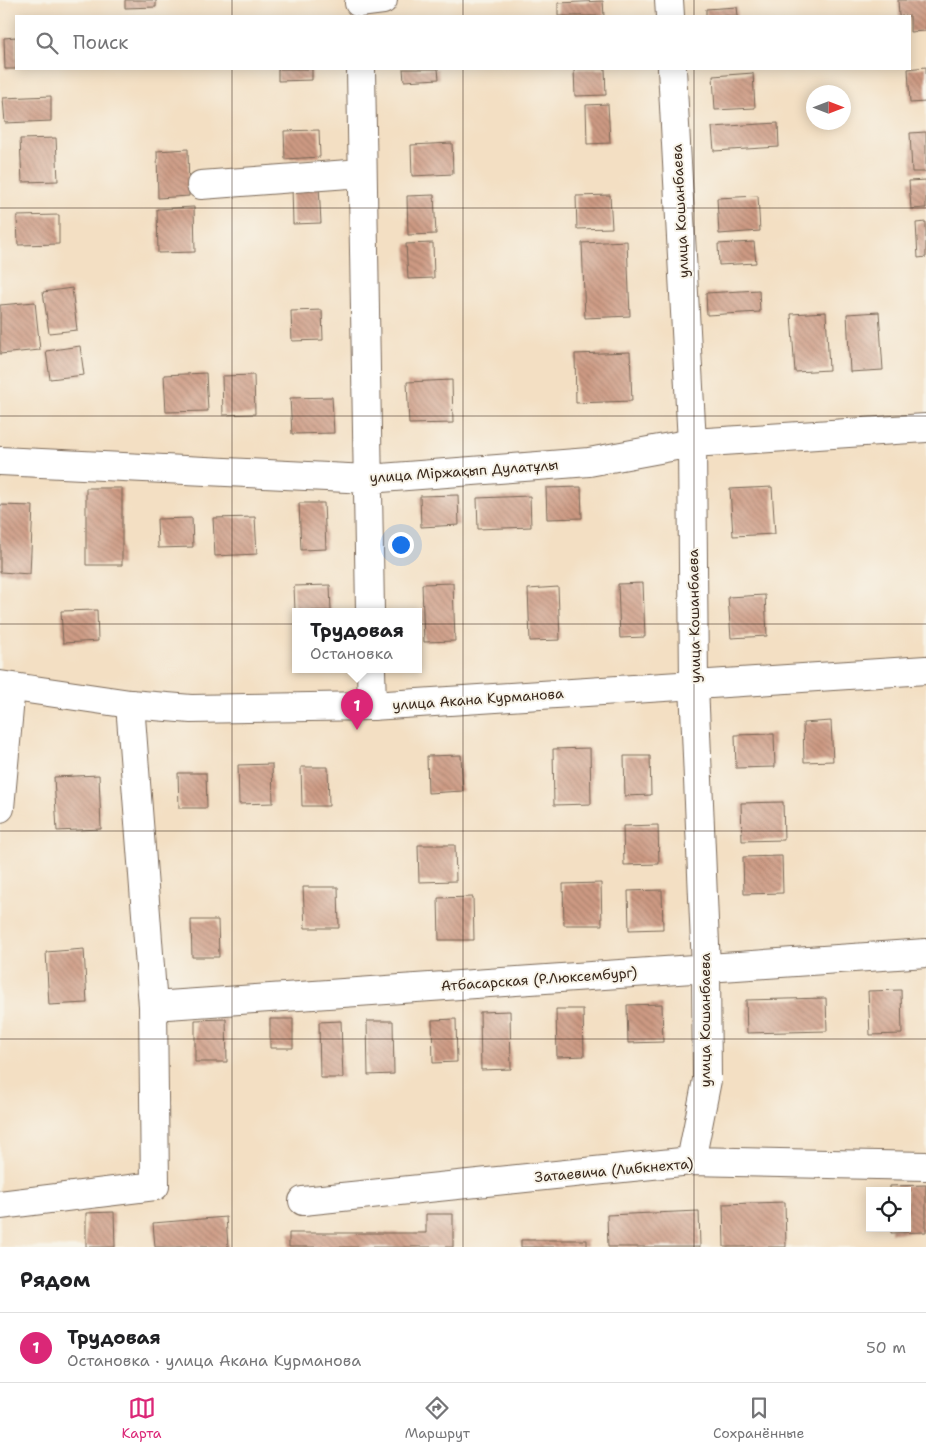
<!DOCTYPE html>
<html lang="ru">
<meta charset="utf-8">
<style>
body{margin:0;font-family:"Shantell Sans",sans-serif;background:#f2f2f2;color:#202124}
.controls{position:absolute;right:15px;bottom:15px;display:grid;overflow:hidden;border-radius:0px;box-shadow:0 2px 12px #0003}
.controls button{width:45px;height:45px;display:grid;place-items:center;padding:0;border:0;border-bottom:1px solid #e0e0e0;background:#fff;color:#202124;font:25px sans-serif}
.compass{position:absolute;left:806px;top:85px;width:45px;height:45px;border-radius:50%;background:#fff;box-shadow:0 2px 12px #0003;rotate:90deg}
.you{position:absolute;left:400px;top:544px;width:18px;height:18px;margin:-12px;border:4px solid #fff;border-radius:50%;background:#1a73e8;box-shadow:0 0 0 8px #1a73e833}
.badge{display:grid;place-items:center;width:32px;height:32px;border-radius:50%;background:#db2777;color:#fff;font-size:16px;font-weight:700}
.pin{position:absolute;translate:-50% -41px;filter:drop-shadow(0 1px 2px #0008)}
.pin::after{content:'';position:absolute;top:26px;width:18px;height:15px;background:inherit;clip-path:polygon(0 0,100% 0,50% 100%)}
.popup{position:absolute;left:292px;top:608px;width:130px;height:65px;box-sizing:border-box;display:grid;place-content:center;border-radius:0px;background:#fff;filter:drop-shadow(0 1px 4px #0005);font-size:16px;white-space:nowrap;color:#757577}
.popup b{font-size:19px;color:#202124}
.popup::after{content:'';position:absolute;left:50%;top:100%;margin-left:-10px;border:10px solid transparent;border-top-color:#fff}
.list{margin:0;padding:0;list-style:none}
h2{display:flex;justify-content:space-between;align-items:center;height:65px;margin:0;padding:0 20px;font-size:21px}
h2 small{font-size:16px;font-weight:400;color:#757577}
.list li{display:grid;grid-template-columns:32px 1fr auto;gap:15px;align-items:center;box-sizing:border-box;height:70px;padding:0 20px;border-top:1px solid #e0e0e0}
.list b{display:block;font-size:19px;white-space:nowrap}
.list p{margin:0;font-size:16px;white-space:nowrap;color:#757577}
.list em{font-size:16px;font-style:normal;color:#757577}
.icon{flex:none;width:28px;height:28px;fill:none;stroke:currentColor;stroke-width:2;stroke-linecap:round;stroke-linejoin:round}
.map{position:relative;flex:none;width:926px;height:1247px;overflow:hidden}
.search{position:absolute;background:#fff;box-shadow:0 2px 12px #0003;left:15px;right:15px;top:15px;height:55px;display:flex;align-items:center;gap:12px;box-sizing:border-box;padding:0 18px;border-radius:0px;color:#757577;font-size:19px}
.sheet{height:135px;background:#fff}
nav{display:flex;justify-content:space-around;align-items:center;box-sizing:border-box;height:70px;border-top:1px solid #e0e0e0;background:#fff;font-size:14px;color:#757577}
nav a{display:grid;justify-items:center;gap:2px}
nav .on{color:#db2777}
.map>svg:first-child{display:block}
.building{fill:url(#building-back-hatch)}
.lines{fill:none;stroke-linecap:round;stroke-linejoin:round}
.minor-casing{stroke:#7b6958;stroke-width:30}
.major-casing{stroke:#7b6958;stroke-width:30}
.minor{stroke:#fff;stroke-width:28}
.major{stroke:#fff;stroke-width:28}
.grid{fill:none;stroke:#3b2a1e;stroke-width:1;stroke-opacity:0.55}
.labels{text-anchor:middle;stroke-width:4;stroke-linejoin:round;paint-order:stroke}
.street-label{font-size:14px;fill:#3b2a1e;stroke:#f7f3e8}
</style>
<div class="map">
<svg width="926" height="1247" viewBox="0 0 926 1247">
<defs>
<pattern id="building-back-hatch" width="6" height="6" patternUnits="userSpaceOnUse" patternTransform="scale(1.25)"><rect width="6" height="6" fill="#cd9a83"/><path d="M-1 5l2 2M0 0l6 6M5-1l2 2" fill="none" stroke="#a87e6b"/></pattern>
</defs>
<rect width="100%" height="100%" fill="#f7f3e8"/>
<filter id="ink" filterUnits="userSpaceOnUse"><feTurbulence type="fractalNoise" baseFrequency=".02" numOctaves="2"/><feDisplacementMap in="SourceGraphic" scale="10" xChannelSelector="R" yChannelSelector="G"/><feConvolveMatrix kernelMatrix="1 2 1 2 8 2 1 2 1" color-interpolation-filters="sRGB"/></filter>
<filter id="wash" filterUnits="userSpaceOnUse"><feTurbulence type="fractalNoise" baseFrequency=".0096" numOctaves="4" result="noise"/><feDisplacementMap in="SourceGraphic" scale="20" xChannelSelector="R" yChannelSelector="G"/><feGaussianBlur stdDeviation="1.12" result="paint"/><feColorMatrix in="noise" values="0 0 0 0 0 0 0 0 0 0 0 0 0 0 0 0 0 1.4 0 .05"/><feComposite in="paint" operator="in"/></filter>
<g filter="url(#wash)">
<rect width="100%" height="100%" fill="#f3dfc3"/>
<g id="blocks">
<path class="building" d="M125 0H156V7L125 8Z
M898 0H926V31L910 32V16H899Z
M603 1 604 16H558V3Z
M737 7 738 16H706V9Z
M16 37V69H5L4 38Z
M926 67V102L910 103 908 69Z
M278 69H312V80L278 81Z
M403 69H438L439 79 404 81Z
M574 69H605L606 95 575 96Z
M753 73 755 108 715 110 713 76Z
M51 96V121L5 123 3 98Z
M608 104 610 143 587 144 586 105Z
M778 123 779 147 714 151 712 127Z
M319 130 320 157 285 159 284 131Z
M926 132V172H912L910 133Z
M56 138 58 181 22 182 20 139Z
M452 143 453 174 412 176 411 145Z
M188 149 189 196 158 198 157 151Z
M926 180V208L911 209 909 181Z
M319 186 321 223 293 224 292 187Z
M434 195 436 234 408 235 407 196Z
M610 195 612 228 577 229 576 196Z
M758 196 760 231 719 234 717 198Z
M194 207 195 252 158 253 157 209Z
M59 215V244L18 245 17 216Z
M926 222V257L918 258 916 223Z
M627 241 630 316 585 318 582 243Z
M754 242 756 263 719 265 718 244Z
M433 243 434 278 408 279 406 244Z
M72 288 77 330 49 333 43 292Z
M759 290 760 312 707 315 706 293Z
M35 302 40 350 0 354V305Z
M322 310 323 340 292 341 291 311Z
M826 312 829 370 795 372 791 314Z
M879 312 883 370 850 372 847 314Z
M80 346 84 375 50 379 46 351Z
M630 352 632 401 576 403 575 354Z
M206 373 208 411 166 412 164 375Z
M254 375 255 414 223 415 222 376Z
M452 380 453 423 409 424 407 382Z
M332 397 334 433 292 434 290 398Z
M581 487 582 518 547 519 546 488Z
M772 487 775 534 733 536 730 489Z
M86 488H122V565H86Z
M458 495 459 525 421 527 420 496Z
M530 496 531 527 478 529 477 498Z
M299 503H324L326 549 301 550Z
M0 505 33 506 30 574 0 572Z
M255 517 257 554 215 556 213 518Z
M192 518 193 547 158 548 157 519Z
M453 583 455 641 424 642 422 584Z
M643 583 645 637 620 638 618 584Z
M330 585 331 611H295L294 586Z
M558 587 560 640 530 641 528 589Z
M765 595 767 636 731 638 728 597Z
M97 610 98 641 63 643 61 611Z
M831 721 833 761 804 762 803 723Z
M774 734 775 767 736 768 735 735Z
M590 748 591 804 554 805 553 749Z
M461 755 463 791 428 793 427 756Z
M624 756H650L651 795 625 796Z
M272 764 273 803 239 804 238 765Z
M301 767H328L329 806H302Z
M178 773H206L207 808H179Z
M99 775 101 829 57 831 54 777Z
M783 802 784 840 742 841 741 803Z
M658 825 659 864 624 865 623 826Z
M418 845H455L456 881 419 882Z
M782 856 783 893 744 894 743 857Z
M601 883 602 925H564L563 884Z
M303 887H338L339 928H305Z
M662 890 663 929 629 930 628 891Z
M473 897 474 940H439L438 898Z
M191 920H218L219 957H192Z
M84 949 87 1003 49 1005 46 952Z
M901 990 902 1034 870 1035 868 991Z
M826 998 827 1031 747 1033 746 1000Z
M662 1004 663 1042 628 1043 627 1005Z
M556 1009H583L584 1056 557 1057Z
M510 1011 511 1069 481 1070 480 1012Z
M226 1019 227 1062H195V1020Z
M270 1019H293V1048H270Z
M456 1019 457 1062 433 1063 432 1020Z
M341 1021 343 1078H320L319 1022Z
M367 1021H393L394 1074 368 1075Z
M926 1185V1232L891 1233V1228H907V1191H890V1186Z
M785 1202 786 1247H724L723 1204Z
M699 1211 700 1247H608L607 1215Z
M114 1212 115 1247H86V1213Z
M426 1214H453V1247H289V1233H426Z
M226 1217 228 1247H155L153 1223Z
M521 1240H587V1247H521Z"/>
</g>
</g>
<g filter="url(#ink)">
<use href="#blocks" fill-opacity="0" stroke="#7b6958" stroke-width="1"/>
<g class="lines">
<g class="minor-casing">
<path id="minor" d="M669 0 670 16
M359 3 383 0
M361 69 370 611
M672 69 692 443 694 685 706 968 707 1080 691 1161
M201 185 362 173
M0 461 368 479 589 462 692 443 926 428
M371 669 372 706
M0 808 11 687
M153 1006 926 953
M303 1201 691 1161 926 1166
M0 1205 155 1186 153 1006 130 704"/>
</g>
<g class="major-casing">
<path id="major" d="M0 685 130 704 191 709 372 706 926 670"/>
</g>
<use href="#minor" class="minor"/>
<use href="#major" class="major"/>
</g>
</g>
<path class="grid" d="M232 0V16M463 0V16M694 0V16M232 69V1247M463 69V1247M694 69V1247M0 208H926M0 416H926M0 624H926M0 831H926M0 1039H926"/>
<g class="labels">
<g class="street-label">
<text transform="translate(680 211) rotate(-93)" y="5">улица Кошанбаева</text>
<text transform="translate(464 471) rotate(-4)" y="5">улица Міржақып Дулатұлы</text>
<text transform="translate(694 616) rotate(-91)" y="5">улица Кошанбаева</text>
<text transform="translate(478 699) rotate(-4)" y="5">улица Акана Курманова</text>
<text transform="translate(539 979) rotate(-4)" y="5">Атбасарская (Р.Люксембург)</text>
<text transform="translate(705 1020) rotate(-90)" y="5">улица Кошанбаева</text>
<text transform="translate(614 1170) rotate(-5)" y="5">Затаевича (Либкнехта)</text>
</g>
</g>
</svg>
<div class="controls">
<button><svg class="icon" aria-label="locate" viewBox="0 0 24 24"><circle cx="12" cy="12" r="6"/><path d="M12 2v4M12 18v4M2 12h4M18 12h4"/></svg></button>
</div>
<svg class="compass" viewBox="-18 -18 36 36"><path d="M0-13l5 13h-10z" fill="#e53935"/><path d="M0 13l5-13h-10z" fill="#757577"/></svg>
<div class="you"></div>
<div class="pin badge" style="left:357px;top:730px">1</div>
<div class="popup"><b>Трудовая</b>Остановка</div>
<div class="search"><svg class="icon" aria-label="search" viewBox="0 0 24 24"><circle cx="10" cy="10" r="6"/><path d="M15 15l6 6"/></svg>Поиск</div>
</div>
<section class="sheet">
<h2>Рядом<small></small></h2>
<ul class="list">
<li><span class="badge">1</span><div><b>Трудовая</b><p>Остановка · улица Акана Курманова</p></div><em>50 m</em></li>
</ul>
</section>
<nav>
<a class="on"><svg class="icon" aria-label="map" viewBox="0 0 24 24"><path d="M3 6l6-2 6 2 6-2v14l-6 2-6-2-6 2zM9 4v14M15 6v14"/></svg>Карта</a>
<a><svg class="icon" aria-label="directions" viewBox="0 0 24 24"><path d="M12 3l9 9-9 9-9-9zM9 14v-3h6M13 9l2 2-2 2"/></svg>Маршрут</a>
<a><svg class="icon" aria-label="saved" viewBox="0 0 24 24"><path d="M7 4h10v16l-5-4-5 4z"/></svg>Сохранённые</a>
</nav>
